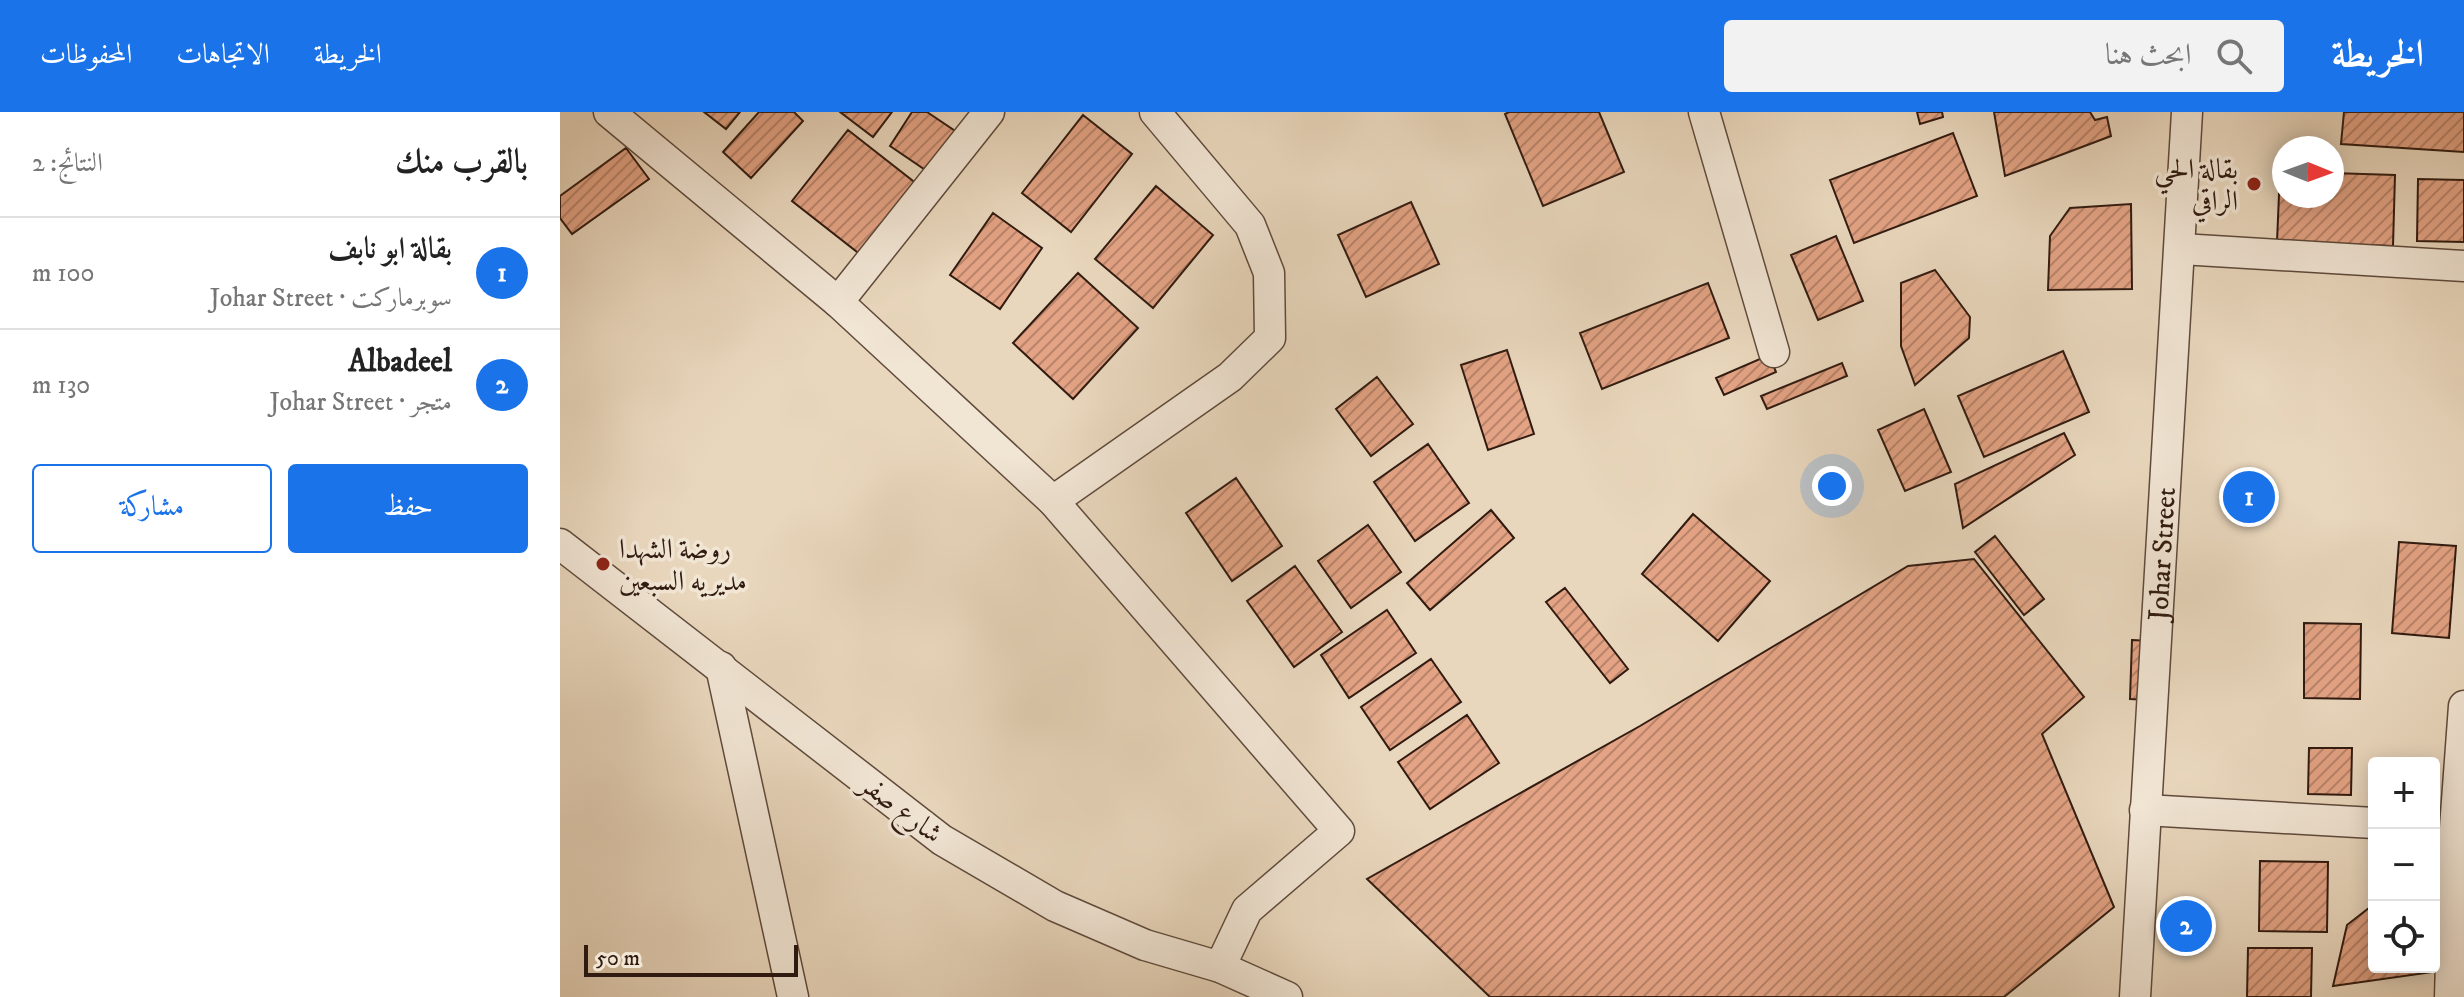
<!DOCTYPE html>
<html lang="ar">
<meta charset="utf-8">
<style>
body{margin:0;font-family:"IM FELL DW Pica",Amiri,serif;background:#f2f2f2;color:#222;direction:rtl}
.controls{position:absolute;right:24px;bottom:24px;display:grid;overflow:hidden;border-radius:8px;box-shadow:0 4px 20px #0003}
.controls button{width:72px;height:72px;display:grid;place-items:center;padding:0;border:0;border-bottom:2px solid #e0e0e0;background:#fff;color:#222;font:40px sans-serif}
.compass{position:absolute;left:1712px;top:24px;width:72px;height:72px;border-radius:50%;background:#fff;box-shadow:0 4px 20px #0003;rotate:91deg}
.scale{position:absolute;left:24px;bottom:20px;width:214px;box-sizing:border-box;padding-left:8px;border:4px solid #311b11;border-top:0;font-size:22px;line-height:28px;white-space:nowrap;color:#311b11;-webkit-text-stroke:6px #f1e5d4;paint-order:stroke}
.you{position:absolute;left:1272px;top:374px;width:28px;height:28px;margin:-20px;border:6px solid #fff;border-radius:50%;background:#1a73e8;box-shadow:0 0 0 12px #1a73e833}
.badge{display:grid;place-items:center;width:52px;height:52px;border-radius:50%;background:#1a73e8;color:#fff;font-size:26px;font-weight:700}
.pin{position:absolute;translate:-50% -50%;border:4px solid #fff;box-shadow:0 2px 8px #0006}
.list{margin:0;padding:0;list-style:none}
h2{display:flex;justify-content:space-between;align-items:center;height:104px;margin:0;padding:0 32px;font-size:34px}
h2 small{font-size:26px;font-weight:400;color:#767676}
.list li{display:grid;grid-template-columns:52px 1fr auto;gap:24px;align-items:center;box-sizing:border-box;height:112px;padding:0 32px;border-top:2px solid #e0e0e0}
.list b{display:block;font-size:30px;white-space:nowrap}
.list p{margin:0;font-size:26px;white-space:nowrap;color:#767676}
.list em{font-size:26px;font-style:normal;color:#767676}
.actions{display:flex;gap:16px;padding:24px 32px}
.actions a{flex:1;padding:18px 0;border:2px solid #1a73e8;border-radius:8px;text-align:center;font-size:28px;color:#1a73e8}
.actions .main{background:#1a73e8;color:#fff}
.icon{flex:none;width:44px;height:44px;fill:none;stroke:currentColor;stroke-width:2;stroke-linecap:round;stroke-linejoin:round}
.map{position:relative;flex:none;width:1904px;height:885px;overflow:hidden;direction:ltr}
header{display:flex;align-items:center;gap:48px;box-sizing:border-box;height:112px;padding:0 40px;background:#1a73e8;color:#fff}
header strong{font-size:38px}
nav{display:flex;gap:44px;margin-inline-start:auto;font-size:28px}
.search{width:560px;height:72px;background:#f2f2f2;display:flex;align-items:center;gap:20px;box-sizing:border-box;padding:0 28px;border-radius:8px;color:#767676;font-size:30px}
main{display:flex}
aside{flex:1;background:#fff}
.map>svg:first-child{display:block}
.building{fill:url(#building-hatch);stroke:#311b11;stroke-width:2}
.lines{fill:none;stroke-linecap:round;stroke-linejoin:round}
.minor-casing{stroke:#5f4a3c;stroke-width:33}
.minor{stroke:#f1e5d4;stroke-width:30}
.poi-dot{fill:#8f2418;stroke:#f1e5d4;stroke-width:3}
.labels{text-anchor:middle;stroke-width:7;stroke-linejoin:round;paint-order:stroke}
.poi-label{font-size:28px;fill:#311b11;stroke:#f1e5d4;text-anchor:end}
.street-label{font-size:28px;fill:#311b11;stroke:#f1e5d4}
</style>
<header>
<strong>الخريطة</strong>
<div class="search"><svg class="icon" aria-label="search" viewBox="0 0 24 24"><circle cx="10" cy="10" r="6"/><path d="M15 15l6 6"/></svg>ابحث هنا</div>
<nav><a>الخريطة</a><a>الاتجاهات</a><a>المحفوظات</a></nav>
</header>
<main>
<div class="map">
<svg width="1904" height="885" viewBox="0 0 1904 885">
<defs>
<pattern id="building-hatch" width="6" height="6" patternUnits="userSpaceOnUse" patternTransform="scale(2)"><rect width="6" height="6" fill="#e3a384"/><path d="M-1 1l2-2M0 6l6-6M5 7l2-2" fill="none" stroke="#b9846b"/></pattern>
</defs>
<rect width="100%" height="100%" fill="#e9d7bd"/>
<filter id="stains"><feTurbulence type="fractalNoise" baseFrequency=".0025" numOctaves="4"/><feColorMatrix values="0 0 0 0 .2 0 0 0 0 .09 0 0 0 0 .02 0 0 0 .5 -.17"/></filter>
<radialGradient id="worn" r=".72"><stop offset=".6" stop-color="#630" stop-opacity="0"/><stop offset="1" stop-color="#630" stop-opacity=".3"/></radialGradient>
<path class="building" d="M144 0H180L166 17Z
M199 0H234L243 9 191 66 163 40Z
M280 0H332L313 25Z
M352 0H367L416 33 389 74 330 34Z
M949 0H1039L1064 60 983 94 945 2Z
M1357 0H1382L1383 5 1360 12Z
M1434 0H1530L1535 8 1547 5 1551 24 1445 64Z
M1784 0H1904V40L1781 32Z
M523 3 572 42 511 120 462 81Z
M288 18 376 87 320 158 232 89Z
M1393 21 1417 84 1294 131 1270 68Z
M66 36 89 67 12 122 0 106V84Z
M1720 59H1724V84H1772V61L1835 63 1833 134 1717 130Z
M1858 67 1904 68V130L1857 129Z
M596 74 653 123 593 196 535 147Z
M851 90 879 152 806 185 778 123Z
M1571 92 1572 177 1488 178 1490 124 1510 96Z
M433 101 482 136 440 197 390 163Z
M1276 124 1303 189 1258 208 1231 143Z
M1375 158 1410 205 1409 226 1355 273 1341 234V171Z
M518 161 578 216 513 287 453 231Z
M1148 171 1169 226 1042 277 1020 221Z
M947 238 974 322 928 338 901 253Z
M1503 239 1529 300 1424 345 1398 284Z
M1209 243 1216 260 1164 283 1156 266Z
M1282 251 1287 264 1207 297 1201 284Z
M817 265 853 312 811 344 776 297Z
M1364 297 1391 360 1345 379 1318 318Z
M1504 321 1515 343 1403 416 1395 372Z
M868 332 909 391 855 429 814 370Z
M676 366 722 434 672 469 626 401Z
M931 398 954 426 870 498 847 471Z
M1133 402 1210 469 1158 529 1082 462Z
M808 413 841 460 791 496 758 449Z
M1435 424 1484 487 1464 503 1415 440Z
M1839 430 1896 434 1889 526 1832 521Z
M1414 447 1524 585 1482 622 1554 795 1444 885H930L807 767 1080 614 1348 454Z
M735 454 782 520 734 555 687 489Z
M1005 476 1068 557 1050 571 986 490Z
M827 498 856 541 789 586 761 543Z
M1744 511 1801 512 1800 587 1744 586Z
M1572 528 1591 529 1589 588 1570 587Z
M871 547 901 590 830 638 801 595Z
M907 603 939 651 870 697 838 650Z
M1749 636H1792L1791 683 1748 682Z
M1700 749 1768 750 1767 820 1699 819Z
M1814 792V855H1873V860L1773 874 1787 813Z
M1688 836H1752L1751 885H1687Z"/>
<g class="lines">
<g class="minor-casing">
<g id="minor">
<path d="M49 0 278 190 493 389 779 719 687 798 660 855"/>
<path d="M1144 0 1214 240"/>
<path d="M1621 137 1904 154"/>
<path d="M278 190 429 0"/>
<path d="M493 389 670 265 710 226 709 161 690 113 595 0"/>
<path d="M0 432 382 728 495 794 585 833 660 855 727 885"/>
<path d="M161 555 233 885"/>
<path d="M1585 698 1814 711"/>
<path id="s1" d="M1575 885 1627 0"/>
<path d="M1890 885 1895 716 1904 594"/>
</g>
</g>
<use href="#minor" class="minor"/>
</g>
<g class="poi-dot">
<circle cx="1694" cy="72" r="8"/>
<circle cx="43" cy="452" r="8"/>
</g>
<g class="labels">
<g class="poi-label">
<text x="1678" y="66">بقالة الحي<tspan x="1678" dy="32">الراقي</tspan></text>
<text x="59" y="446" text-anchor="start">روضة الشهدا<tspan x="59" dy="32">مديريه السبعين</tspan></text>
</g>
<g class="street-label">
<text dy="10" stroke="none"><textPath href="#s1" startOffset="444">Johar Street</textPath></text>
<text transform="translate(342 696) rotate(37)" y="10">شارع صفر</text>
</g>
</g>
<rect width="100%" height="100%" filter="url(#stains)"/>
<rect width="100%" height="100%" fill="url(#worn)"/>
</svg>
<div class="controls">
<button>+</button>
<button>−</button>
<button><svg class="icon" aria-label="locate" viewBox="0 0 24 24"><circle cx="12" cy="12" r="6"/><path d="M12 2v4M12 18v4M2 12h4M18 12h4"/></svg></button>
</div>
<svg class="compass" viewBox="-18 -18 36 36"><path d="M0-13l5 13h-10z" fill="#e53935"/><path d="M0 13l5-13h-10z" fill="#767676"/></svg>
<div class="scale">50 m</div>
<div class="you"></div>
<div class="pin badge" style="left:1689px;top:385px">1</div>
<div class="pin badge" style="left:1626px;top:814px">2</div>
</div>
<aside>
<h2>بالقرب منك<small>النتائج: 2</small></h2>
<ul class="list">
<li><span class="badge">1</span><div><b>بقالة ابو نابف</b><p>سوبرماركت · Johar Street</p></div><em>100 m</em></li>
<li><span class="badge">2</span><div><b>Albadeel</b><p>متجر · Johar Street</p></div><em>130 m</em></li>
</ul>
<div class="actions"><a class="main">حفظ</a><a>مشاركة</a></div>
</aside>
</main>
